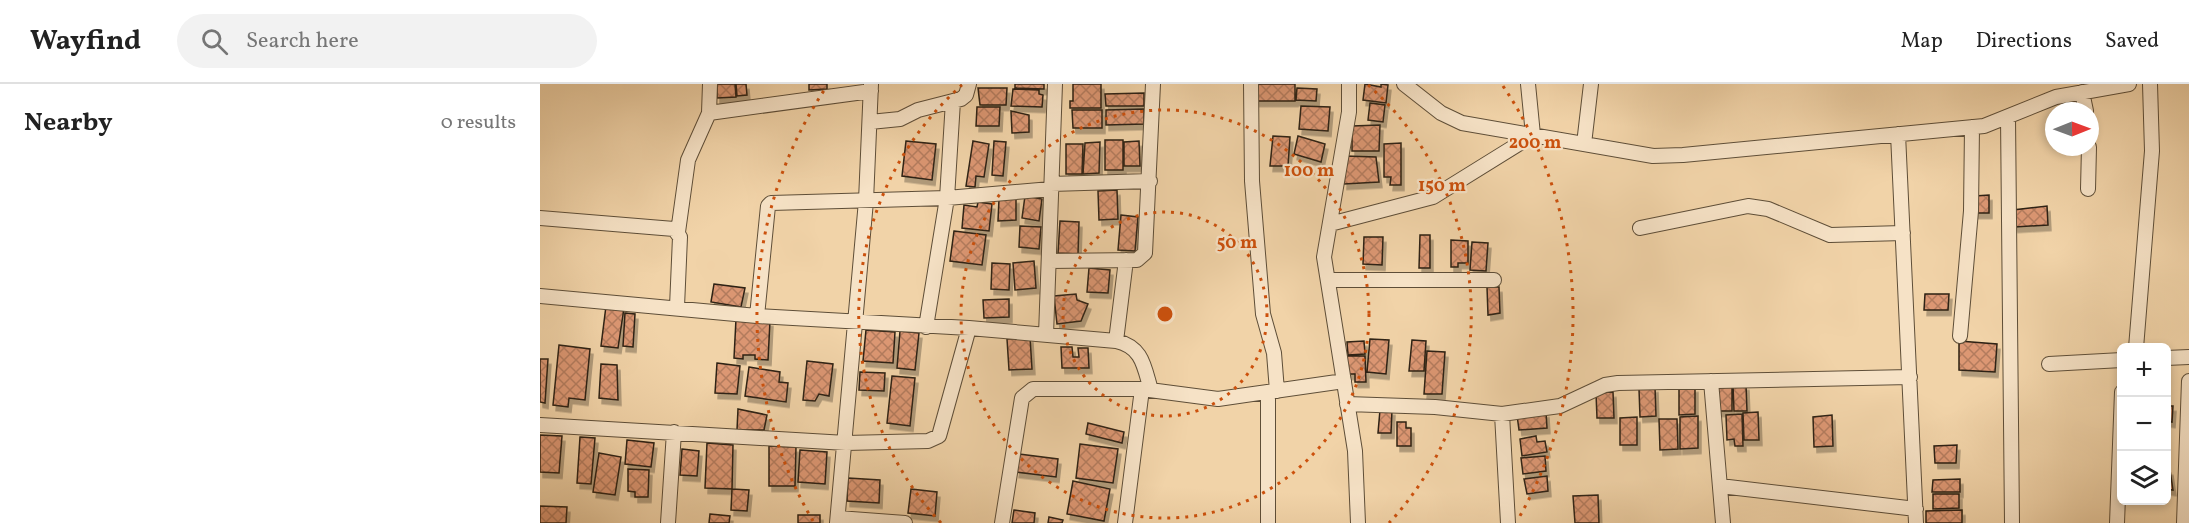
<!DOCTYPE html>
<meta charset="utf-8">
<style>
body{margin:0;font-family:Vollkorn,serif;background:#f2f2f2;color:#222}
.controls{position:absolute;right:18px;bottom:18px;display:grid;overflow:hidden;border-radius:9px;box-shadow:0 3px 9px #0003}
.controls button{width:54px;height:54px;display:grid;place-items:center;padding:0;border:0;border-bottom:2px solid #e0e0e0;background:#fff;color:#222;font:30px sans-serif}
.compass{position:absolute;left:1505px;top:18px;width:54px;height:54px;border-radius:50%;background:#fff;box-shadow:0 3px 9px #0003;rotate:89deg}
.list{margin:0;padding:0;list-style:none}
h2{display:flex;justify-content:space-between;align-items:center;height:78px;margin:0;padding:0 24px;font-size:26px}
h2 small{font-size:20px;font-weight:400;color:#767676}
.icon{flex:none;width:33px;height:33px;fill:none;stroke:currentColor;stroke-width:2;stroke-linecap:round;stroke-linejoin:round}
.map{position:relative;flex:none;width:1649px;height:439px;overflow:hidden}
header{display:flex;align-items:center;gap:36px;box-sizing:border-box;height:84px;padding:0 30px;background:#fff;border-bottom:2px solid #e0e0e0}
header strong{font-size:28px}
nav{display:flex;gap:33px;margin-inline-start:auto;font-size:21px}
.search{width:420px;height:54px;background:#f2f2f2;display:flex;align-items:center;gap:15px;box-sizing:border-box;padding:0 21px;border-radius:33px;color:#767676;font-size:22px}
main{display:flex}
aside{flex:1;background:#fff}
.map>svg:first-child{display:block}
.building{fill:url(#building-cross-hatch);stroke:#2d2113;stroke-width:1.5;filter:url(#shadow)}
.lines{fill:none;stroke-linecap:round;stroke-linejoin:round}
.minor-casing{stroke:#5e4e38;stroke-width:16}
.minor{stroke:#f6e2c6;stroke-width:14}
.ring{fill:none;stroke:#cc510d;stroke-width:3;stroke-dasharray:3 6}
.centre{fill:#cc510d;stroke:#f6e2c6;stroke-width:3}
.ring-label{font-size:18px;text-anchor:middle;font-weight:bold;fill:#cc510d;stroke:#f6e2c6;stroke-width:4.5;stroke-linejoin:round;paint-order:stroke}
</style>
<header>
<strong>Wayfind</strong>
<div class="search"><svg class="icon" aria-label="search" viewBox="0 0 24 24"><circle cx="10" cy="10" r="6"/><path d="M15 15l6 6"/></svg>Search here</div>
<nav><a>Map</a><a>Directions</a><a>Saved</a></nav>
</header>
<main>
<aside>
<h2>Nearby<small>0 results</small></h2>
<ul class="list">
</ul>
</aside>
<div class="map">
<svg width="1649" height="439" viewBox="0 0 1649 439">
<defs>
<pattern id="building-cross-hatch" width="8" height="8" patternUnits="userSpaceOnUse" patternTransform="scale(1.5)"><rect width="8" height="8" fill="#dc9773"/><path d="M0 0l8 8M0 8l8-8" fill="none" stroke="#b37b5d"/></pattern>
<filter id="shadow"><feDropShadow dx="3" dy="5.5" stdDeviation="0" flood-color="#0004"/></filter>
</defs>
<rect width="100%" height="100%" fill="#f1d3a8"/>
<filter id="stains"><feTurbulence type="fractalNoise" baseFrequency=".00333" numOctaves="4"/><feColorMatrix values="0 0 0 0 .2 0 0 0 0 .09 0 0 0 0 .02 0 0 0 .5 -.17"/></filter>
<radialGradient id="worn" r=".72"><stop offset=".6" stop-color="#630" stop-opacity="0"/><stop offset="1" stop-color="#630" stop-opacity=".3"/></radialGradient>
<path class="building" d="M177 0H195L196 13 177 14Z
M196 0H206L207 11 197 12Z
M269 0H287V5L269 6Z
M475 0H504V5L475 4Z
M533 0H561V24H530V17H533Z
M715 0H755V17H714Z
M825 0 841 3V0L848 1 846 19 823 16Z
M438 4H467L466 21H440Z
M757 4 777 5 776 17 756 16Z
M473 5 499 6V10L503 11 502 23 471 22Z
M604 9V22H566L565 10Z
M830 19 845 21 843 38 828 36Z
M761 22 790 23 788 47 759 45Z
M437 23H460L459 42H436Z
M604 25V40L566 41V26Z
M532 26H562V44H533Z
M471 27 489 31V48L472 49Z
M840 41 839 67H812V42Z
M733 52 750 53 748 82H730Z
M758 52 785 60 781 78 754 70Z
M565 56H583V86H565Z
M366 57 396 60 392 96 362 92Z
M433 57 449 60 444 93 436 92 435 103 426 102Z
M454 57 466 58 463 92 452 91Z
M599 57 600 82H584V58Z
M560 58 559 89 543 90 545 59Z
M861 59V101H850L851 93H844V60Z
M526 60H543L542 90H526Z
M805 72 836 73 839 98 804 100Z
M577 106 578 135 559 136 558 107Z
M1449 111V129H1435V112Z
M485 112 502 115 499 137 482 134Z
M476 114V136L458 137 459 115Z
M438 118 452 120 449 147 422 144 424 121 437 123Z
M1507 122 1508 141 1475 143 1473 126Z
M581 131 598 133 595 167 578 166Z
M520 137 539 138 538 170 518 169Z
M480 142 501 143 499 165 479 163Z
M414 147 446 151 442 181 410 177Z
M880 151H890V184H879Z
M824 153H843L842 181 823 180Z
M911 156 928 157V179H918V183H911Z
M932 158 948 159 946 187 930 186Z
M494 177 496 204 475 206 473 179Z
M452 179 470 180 469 206 451 205Z
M549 184 570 186 568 209 547 208Z
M174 200 205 204 201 223 171 218Z
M947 203H959L960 229 948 231Z
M536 210 537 216 548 220 541 237 517 240 514 212Z
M1385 210H1409L1408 226H1384Z
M469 215V233L444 234 443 216Z
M66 222 84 224 78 264 61 262Z
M85 229 95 230 93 263 83 262Z
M196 235 230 237 228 276 215 275V271H203V275L194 274Z
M326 246 355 248 353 279 323 277Z
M360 247 379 249 375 286 357 284Z
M490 253 492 285 469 286 467 255Z
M830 255 849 256 846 290 827 288Z
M872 256 886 257 884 287H869Z
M824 257 825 270 808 271 807 258Z
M1419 257 1457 260 1455 288 1419 286Z
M19 261 50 265 45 316 29 314 28 323 13 321Z
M521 263H532L533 273H539L538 264H548L549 284H522Z
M887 267 905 268 902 310H884Z
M807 272H825L826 298H815V290H808Z
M0 275H8L5 319 0 318Z
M267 277 293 280 289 312 279 310 275 317 263 316Z
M177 279 200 282 197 310 175 309Z
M61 280 77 281 78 316 59 314Z
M209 283 240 288 239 298 248 299 246 318 205 312Z
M320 288 345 289 344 307 319 306Z
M352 292 375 294 370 342 347 339Z
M1192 300V327H1178L1177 301Z
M1193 301H1206L1207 327H1194Z
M1115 303 1116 332 1100 333 1099 305Z
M1155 303V330L1139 331V304Z
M1073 308 1074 334H1057L1056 309Z
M1626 322H1633L1632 338 1626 337Z
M198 325 227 331 224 346H197Z
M840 326H852L851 349H838Z
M1006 328 1007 344 979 346 977 331Z
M1218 328 1219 356H1204L1203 329Z
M1202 330 1203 362H1195L1194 355 1187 356 1186 331Z
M1292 331 1293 362 1274 363 1273 333Z
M1158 332V364L1140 365V333Z
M1097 333V361H1080V334Z
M1119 335H1137L1138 365 1120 366Z
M857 338H866V344H871V362H857Z
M548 339 584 348 582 359 546 350Z
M0 351 22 352 19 389 0 388Z
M996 352 997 358 1005 357 1007 368 982 372 980 355Z
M40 353 55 354 51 400 37 399Z
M87 356 114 359 111 383 85 380Z
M167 359 193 361 192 405 165 404Z
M540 360 578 365 573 399 536 394Z
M1417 361 1416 379H1395L1394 362Z
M229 362 256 363 255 402H229Z
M142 365 159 367 157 392 140 391Z
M260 366 287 368 285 400 258 398Z
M59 369 81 373 75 411 53 408Z
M479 370 518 375 516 393 476 388Z
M1005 372 1006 387 983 390 981 374Z
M88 385 109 386 108 413H95V408L88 407Z
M1626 386H1630L1633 406 1626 405Z
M1007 392 1008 407 987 410 984 395Z
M308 394 340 396 339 419 307 417Z
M1420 395V408H1392L1393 396Z
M533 397 570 405 564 437 527 430Z
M192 405 209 406 207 427 191 426Z
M371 405 397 408 395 432 368 429Z
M1393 410H1419V424L1393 425Z
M1058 411 1059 439H1035L1033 412Z
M0 422 27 423 26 439H0Z
M474 426 495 429 494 439H472Z
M1422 426V439H1386V427Z
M170 430 190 432 189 439H169Z
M258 431H280V439H258Z
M509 433 523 436 522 439H508Z"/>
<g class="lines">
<g class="minor-casing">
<path id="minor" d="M170 0 169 29 331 7
M711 0 712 97 723 230 734 269 737 307
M809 0V28L784 173 815 367 818 439
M864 0 901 29 922 39 1113 72 1143 71 1444 42 1516 13 1589 0
M1542 8 1546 27
M1468 33 1472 439
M330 38 360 35 378 26 421 15 426 11 429 0
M1358 50 1376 439
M1044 60 1051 0
M511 100 610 97
M1548 105 1549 63
M0 134 134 145 140 153 137 223
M790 140 893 113 993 51 988 0
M1100 144 1208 122 1228 125 1290 151 1363 149
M138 148 148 76 169 29
M509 177 597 176 605 169 613 0
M788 196H954
M0 212 217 232 429 244 576 257C603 263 604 283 611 306
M217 232 228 122 231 119 407 114 511 105
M386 243 407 114 413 17 421 15
M506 251 515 0
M1420 252 1431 127 1432 43
M576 257 586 176
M1596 264 1612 67 1610 0
M1626 274 1649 273
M1509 280 1582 276
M1171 297 1183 439
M807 320 895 323 962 330 1020 322 1065 301 1078 299 1370 293
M962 330 968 439
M0 341 306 359 388 357 399 352 429 244
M1180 402 1376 425
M298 434 365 439
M128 439 134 348
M297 439 326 117 331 0
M462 439 482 314 493 305H602L678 315 804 297
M585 439 602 305
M728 439V308
M1577 439 1582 308
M1644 439 1649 297"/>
</g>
<use href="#minor" class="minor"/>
</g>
<g class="ring">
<circle cx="625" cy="230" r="102"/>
<circle cx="625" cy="230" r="204"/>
<path d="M401 439A306 306 0 0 1 422 1M828 1A306 306 0 0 1 849 439"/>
<path d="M273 437A408 408 0 0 1 287 2M963 2A408 408 0 0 1 977 437"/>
</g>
<circle cx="625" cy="230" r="9" class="centre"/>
<g class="ring-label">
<text x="995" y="64">200 m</text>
<text x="769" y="92">100 m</text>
<text x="902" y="107">150 m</text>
<text x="697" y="164">50 m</text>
</g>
<rect width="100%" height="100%" filter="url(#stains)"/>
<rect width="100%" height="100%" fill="url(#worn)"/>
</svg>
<div class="controls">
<button>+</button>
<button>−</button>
<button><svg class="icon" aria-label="layers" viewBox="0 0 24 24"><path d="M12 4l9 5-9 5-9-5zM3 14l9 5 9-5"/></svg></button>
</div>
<svg class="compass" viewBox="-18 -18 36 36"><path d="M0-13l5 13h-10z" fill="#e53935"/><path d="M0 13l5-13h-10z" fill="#767676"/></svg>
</div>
</main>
